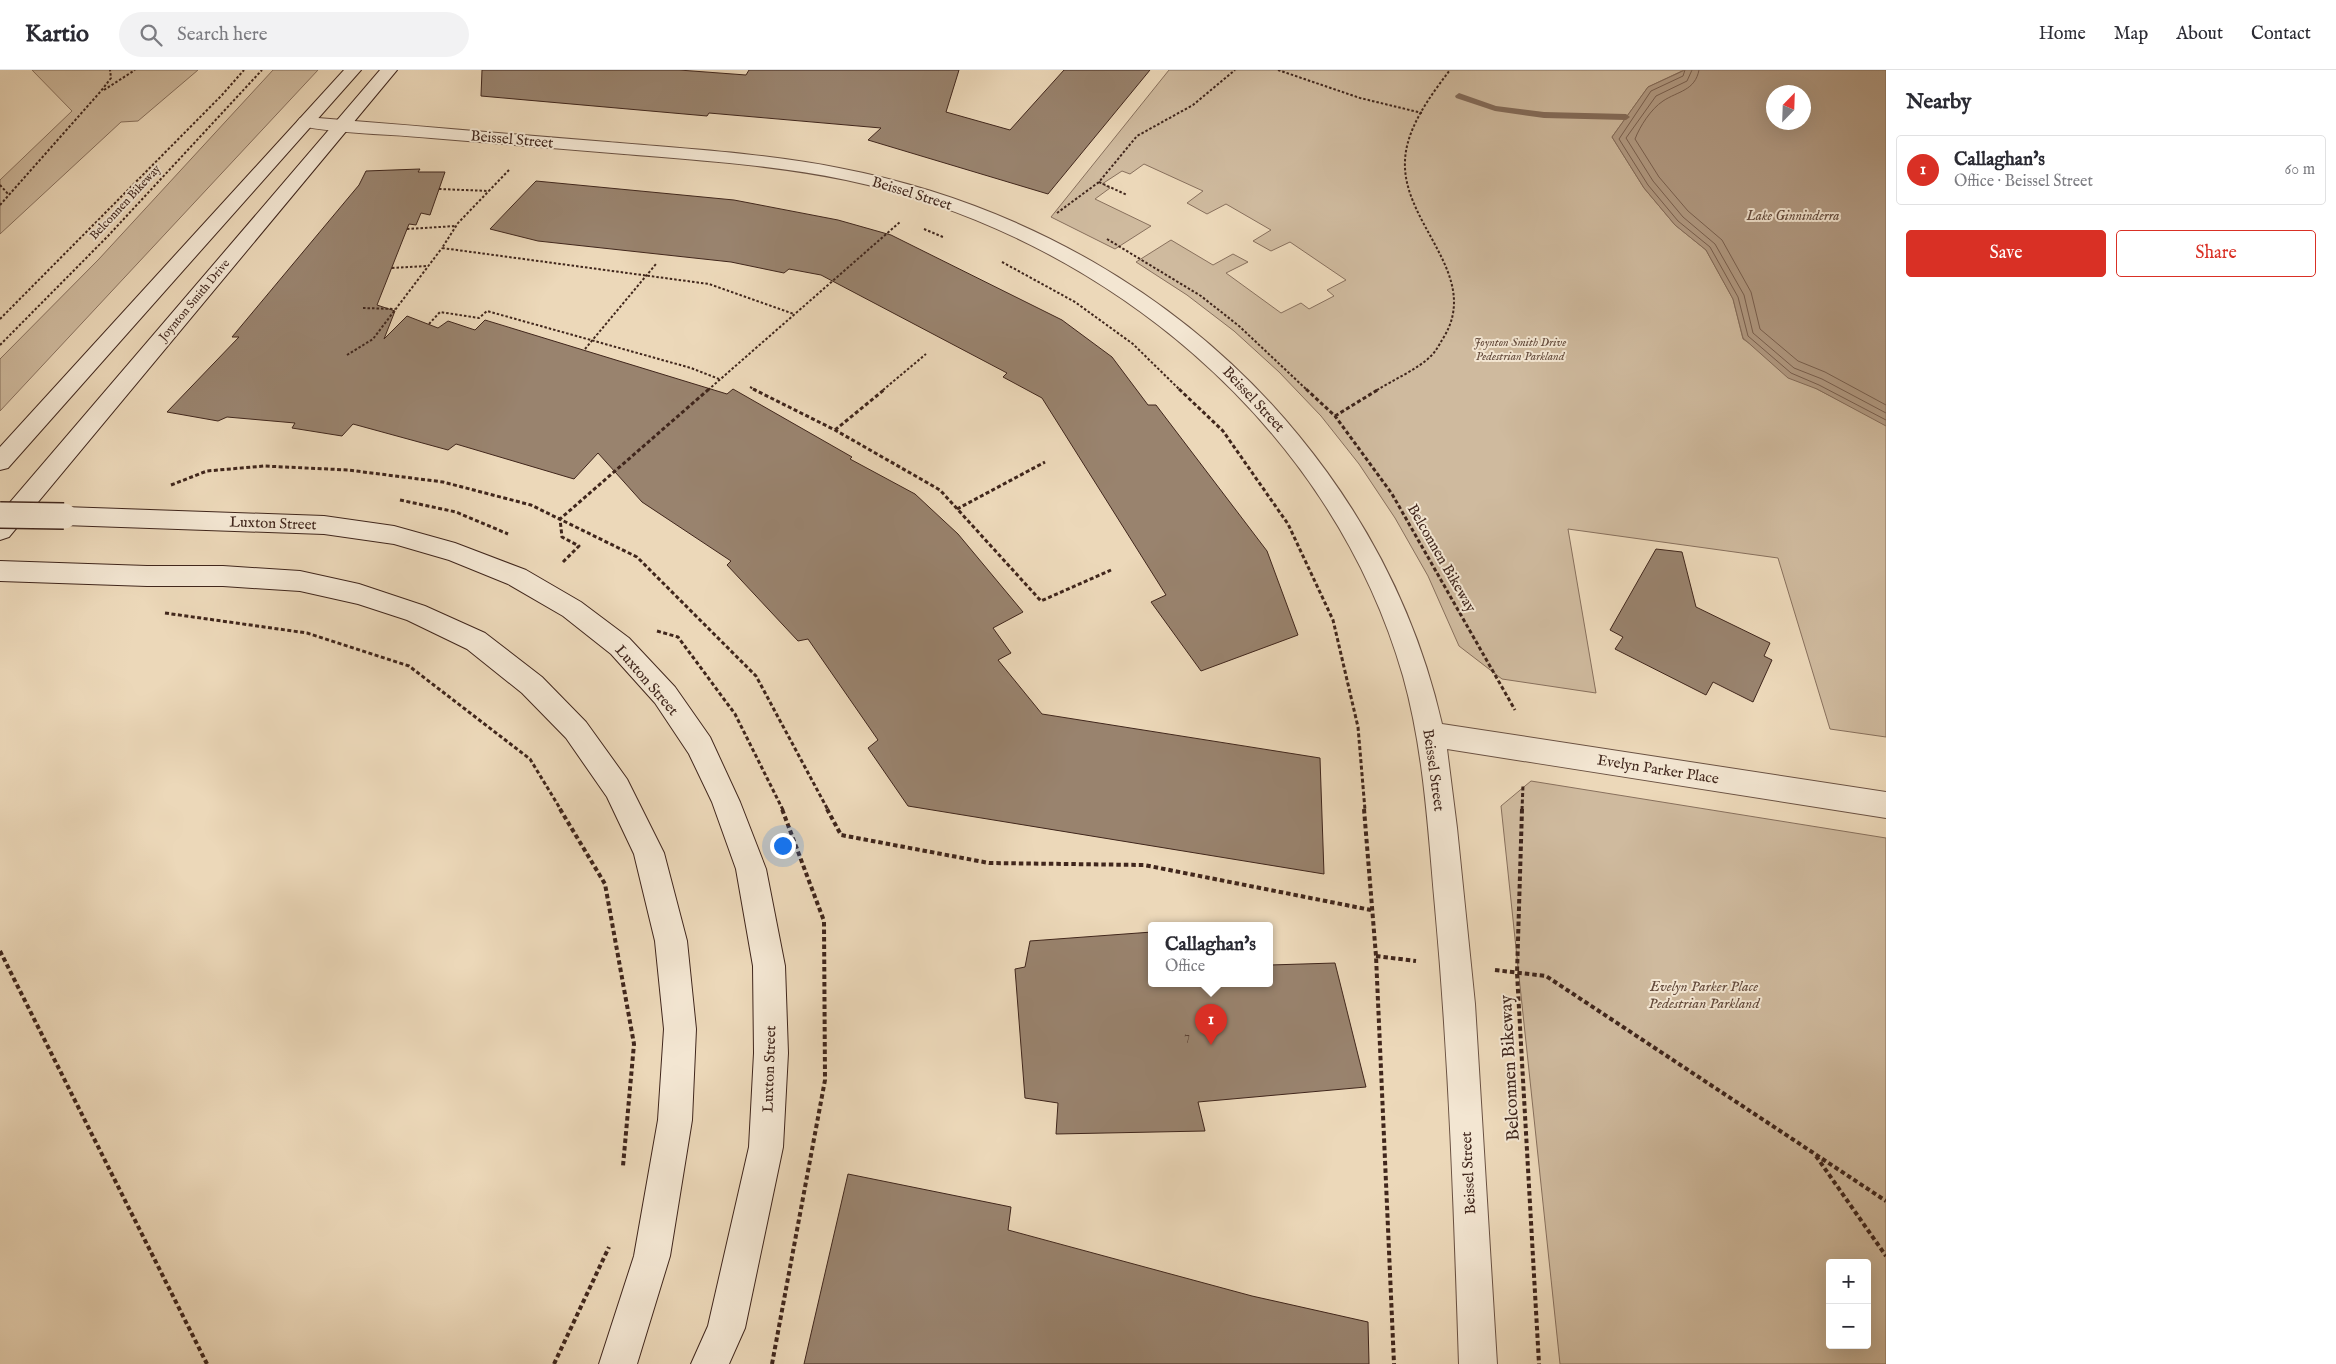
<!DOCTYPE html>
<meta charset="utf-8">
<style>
body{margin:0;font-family:"IM FELL English",serif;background:#f2f2f3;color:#2b2b33}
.controls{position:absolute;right:15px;bottom:15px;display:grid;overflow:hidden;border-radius:5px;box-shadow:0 5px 20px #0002}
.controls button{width:45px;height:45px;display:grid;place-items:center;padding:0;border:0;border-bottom:1px solid #e1e1e2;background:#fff;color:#2b2b33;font:25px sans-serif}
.compass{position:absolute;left:1766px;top:15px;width:45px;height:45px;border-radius:50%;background:#fff;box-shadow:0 5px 20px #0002;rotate:23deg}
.you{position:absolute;left:782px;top:775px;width:18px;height:18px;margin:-12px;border:4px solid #fff;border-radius:50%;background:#1a73e8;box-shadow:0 0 0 8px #1a73e833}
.badge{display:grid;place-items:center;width:32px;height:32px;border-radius:50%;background:#d93025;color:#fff;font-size:16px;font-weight:700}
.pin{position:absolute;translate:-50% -41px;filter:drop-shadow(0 1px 2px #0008)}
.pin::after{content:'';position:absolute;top:26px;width:18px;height:15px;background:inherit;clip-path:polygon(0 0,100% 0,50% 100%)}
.popup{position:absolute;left:1148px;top:852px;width:125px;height:65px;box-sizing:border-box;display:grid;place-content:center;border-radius:5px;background:#fff;filter:drop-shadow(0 1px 4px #0005);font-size:16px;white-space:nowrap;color:#7c7c81}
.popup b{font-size:19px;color:#2b2b33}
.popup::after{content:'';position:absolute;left:50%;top:100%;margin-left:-10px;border:10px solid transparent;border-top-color:#fff}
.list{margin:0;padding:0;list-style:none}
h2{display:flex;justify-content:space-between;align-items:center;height:65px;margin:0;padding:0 20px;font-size:21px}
h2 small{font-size:16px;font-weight:400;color:#7c7c81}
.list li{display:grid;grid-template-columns:32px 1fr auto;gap:15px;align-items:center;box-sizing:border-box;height:70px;margin:0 10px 10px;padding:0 10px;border:1px solid #e1e1e2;border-radius:5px}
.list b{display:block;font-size:19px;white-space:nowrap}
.list p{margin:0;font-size:16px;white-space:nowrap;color:#7c7c81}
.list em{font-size:16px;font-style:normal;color:#7c7c81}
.actions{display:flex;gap:10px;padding:15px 20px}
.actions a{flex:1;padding:11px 0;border:1px solid #d93025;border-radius:5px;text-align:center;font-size:18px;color:#d93025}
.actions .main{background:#d93025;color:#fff}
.icon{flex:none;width:28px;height:28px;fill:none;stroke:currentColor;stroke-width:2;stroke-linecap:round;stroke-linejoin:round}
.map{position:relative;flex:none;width:1886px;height:1294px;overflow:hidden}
header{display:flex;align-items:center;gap:30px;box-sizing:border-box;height:70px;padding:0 25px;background:#fff;border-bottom:1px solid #e1e1e2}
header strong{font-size:24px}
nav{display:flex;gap:28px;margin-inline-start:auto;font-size:18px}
.search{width:350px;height:45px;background:#f2f2f3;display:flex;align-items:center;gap:12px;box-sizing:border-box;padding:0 18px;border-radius:28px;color:#7c7c81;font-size:19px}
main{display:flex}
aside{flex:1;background:#fff}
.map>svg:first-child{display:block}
.green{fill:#cfba9e;stroke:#88705d;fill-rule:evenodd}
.water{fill:#b29b84;stroke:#846c5a;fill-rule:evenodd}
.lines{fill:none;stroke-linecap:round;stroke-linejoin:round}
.shore{stroke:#796050;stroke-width:1}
.stream{fill:#846c5a;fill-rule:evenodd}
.building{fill:#99836e;stroke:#40261c}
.minor-casing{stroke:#6b5243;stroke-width:2}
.secondary-casing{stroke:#40261c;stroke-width:2}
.path-far2{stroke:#40261c;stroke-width:2;stroke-dasharray:2.5 2;stroke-linecap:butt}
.path-far1{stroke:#40261c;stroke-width:3;stroke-dasharray:4 2.5;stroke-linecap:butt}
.path{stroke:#40261c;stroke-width:4;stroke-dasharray:4.5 3;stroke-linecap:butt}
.minor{fill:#f3e6d2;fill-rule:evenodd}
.secondary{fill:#f3e6d2;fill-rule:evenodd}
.secondary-bridge-casing{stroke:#40261c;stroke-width:28;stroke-linecap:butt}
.secondary-bridge{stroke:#f3e6d2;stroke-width:25}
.labels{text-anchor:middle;stroke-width:4;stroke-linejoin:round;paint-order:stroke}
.far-street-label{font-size:12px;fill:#40261c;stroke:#f3e6d2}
.far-park-label{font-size:12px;font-style:italic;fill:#644b3c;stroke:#f3e6d2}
.number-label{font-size:12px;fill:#563d30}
.far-water-label{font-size:14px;font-style:italic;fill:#62493b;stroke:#f3e6d2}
.street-label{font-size:15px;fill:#40261c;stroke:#f3e6d2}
.park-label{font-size:15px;font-style:italic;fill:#644b3c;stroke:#f3e6d2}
.near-street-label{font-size:18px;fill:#40261c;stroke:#f3e6d2}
</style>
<header>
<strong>Kartio</strong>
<div class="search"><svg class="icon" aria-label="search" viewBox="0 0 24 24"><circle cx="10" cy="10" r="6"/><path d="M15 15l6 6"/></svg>Search here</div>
<nav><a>Home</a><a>Map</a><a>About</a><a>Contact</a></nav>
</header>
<main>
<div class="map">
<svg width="1886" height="1294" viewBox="0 0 1886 1294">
<rect width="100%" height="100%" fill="#ecd8b9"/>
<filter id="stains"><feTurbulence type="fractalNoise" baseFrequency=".004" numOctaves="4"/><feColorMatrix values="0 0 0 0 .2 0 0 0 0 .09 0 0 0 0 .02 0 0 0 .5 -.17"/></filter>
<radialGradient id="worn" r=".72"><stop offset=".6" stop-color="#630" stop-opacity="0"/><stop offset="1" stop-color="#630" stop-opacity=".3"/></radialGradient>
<path class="green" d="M32 0H198L138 51 121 52 0 164V110L72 41Z
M273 0H318L0 341V289L99 189Z
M1169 0H1684L1648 17 1612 67 1644 118 1675 155 1706 180 1733 229 1743 269 1817 319 1844 333 1886 347V667L1830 659 1778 488 1568 459 1596 623 1502 609 1459 576 1428 506 1395 448 1359 394 1321 346 1279 302 1234 261 1187 225 1136 192 1171 170 1213 195 1233 184 1248 192 1226 203 1281 243 1301 233 1309 239 1334 226 1327 220 1346 210 1290 172 1271 181 1253 171 1271 160 1226 134 1207 144 1187 133 1203 121 1144 94 1130 104 1122 101 1102 114 1110 118 1095 129 1151 156 1115 179 1051 147Z
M1531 711 1886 768V1294H1560L1501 736ZM1830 1193H1867V1275H1830Z"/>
<path class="water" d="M1685 0H1886V356L1817 319 1788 308 1743 268 1733 229 1706 180 1675 155 1644 118 1612 67 1648 17ZM1774 22H1804V52H1774Z"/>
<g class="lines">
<path class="shore" d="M1685 0 1683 6 1651 21 1619 69 1648 115 1678 151 1710 177 1738 227 1748 266 1791 303 1819 315 1886 350
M1692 0 1687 11 1656 26 1626 68 1653 111 1683 147 1715 174 1744 225 1753 263 1794 298 1822 309 1886 343
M1699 0C1695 21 1678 21 1663 31 1651 39 1640 56 1635 69L1659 107 1688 141 1722 170 1751 222 1760 259 1798 291 1825 302 1886 335"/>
<path class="stream" d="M1459 23 1496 36 1544 42 1626 44 1630 47 1626 50 1544 48 1495 41 1456 28 1455 26Z"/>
</g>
<path class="building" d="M482 0H679L746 5 749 0H959L946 42 1010 60 1064 0H1150L1048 124 868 70 881 58 709 43 707 46 481 26Z
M420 99 418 102H445L430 145 421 143 416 155 409 154 377 235 395 241 384 269 407 246 438 258 448 251 475 260 485 250 727 324 733 319 852 387 850 389 915 424 958 464 1023 542 993 558 1011 583 998 590 1042 644 1320 688 1324 804 908 736 868 678 878 670 808 569 798 571 727 495 731 491 642 432 598 383 574 409 456 374 448 380 353 354 342 366 292 358 295 353 227 347 218 351 167 342 239 267H232L359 115 366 101Z
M536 111 734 130 838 150 891 165 1062 250 1112 287 1148 335H1156L1267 481 1298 565 1201 601 1151 532 1166 525 1042 328 1003 307 1007 303 821 205 789 199 784 203 731 192 538 171 490 159Z
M1656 479 1682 482 1696 537 1770 573 1764 586 1772 590 1753 632 1713 612 1706 625 1615 579 1623 567 1610 560Z
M1152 862V914H1270V895L1335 893 1366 1017 1198 1032 1205 1061 1056 1064 1058 1033 1025 1028 1015 899 1025 897 1030 871Z
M848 1104 1011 1137 1008 1160 1252 1226 1368 1252 1369 1294H804Z"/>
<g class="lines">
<g class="minor-casing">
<path id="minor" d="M306 47C407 55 507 64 608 72 686 79 763 83 839 98 1018 132 1184 225 1299 366 1368 450 1418 548 1442 654L1886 722V748L1447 679 1457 758 1475 934 1497 1294H1459C1454 1142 1449 989 1435 837 1428 760 1424 681 1403 606 1330 352 1100 164 846 110 773 95 698 90 624 84 560 79 495 73 431 68 388 64 343 64 300 56L297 52 300 48Z"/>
</g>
<g class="secondary-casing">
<path id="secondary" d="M344 0H361L8 398 0 400V377Z
M380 0H397L9 467 0 470V444Z
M64 437 324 446 394 456 455 473 526 500 581 532 629 568 675 617 710 667 740 732 766 799 785 896 788 983 783 1077 745 1258 729 1294H691L708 1256 749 1077 754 983 753 896 736 799 712 732 689 684 655 633 611 584 563 546 508 514 449 490 394 474 324 464 64 455 55 452 52 446 55 440Z
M0 491 147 496H223L300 501 359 514 425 536 485 563 542 607 586 652 627 709 664 783 687 871 696 959 692 1050 670 1186 637 1294H599L634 1186 658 1050 664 959 655 871 634 784 607 727 566 668 522 623 467 579 407 550 358 534 300 521 223 516H147L0 511Z"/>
</g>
<path class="path-far2" d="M1278 0 1360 28 1422 43
M104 20 135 0
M509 100 458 153 442 178 709 214 794 244
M1099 112 1127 125
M0 115 9 125
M439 119 489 121
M0 135 101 21 111 8 110 0
M1057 143 1099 112 1137 66 1193 35 1235 0
M407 159 456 156
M924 159 943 167
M1107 169 1201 226 1239 256 1307 320
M1002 192 1075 232 1133 274 1180 320
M392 198 428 196
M363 238 395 239
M0 249 222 25 244 0
M429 254 440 242 479 248 487 241 691 298 719 309
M0 275 108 166 262 0
M585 279 656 194
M347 285 373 269 442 178
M750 317 756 320
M708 320 900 152
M883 320 926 284
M1377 320C1393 310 1418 299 1431 286 1436 281 1439 275 1442 270 1484 206 1402 155 1405 91 1406 58 1431 25 1450 0"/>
<path class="path-far1" d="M753 319 835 360 940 420 1041 531 1111 500
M1179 319 1223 361 1288 454 1333 550 1358 657 1365 740
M1306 319 1335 346 1392 424 1515 640
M1335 346 1379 319
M835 360 885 319
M171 415 207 401 264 396 348 400 443 412 531 435 637 487 756 606 828 740
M400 430 456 442 508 464
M957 439 1045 392
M563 492 579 476 562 467 560 449 709 319
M165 543 307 563 409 596 530 689 561 740
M657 561 678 567 735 644 783 740
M1522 740 1523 715"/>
<path class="path" d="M560 739 605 814 634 974 623 1096
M827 739 841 765 989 793 1144 795 1371 840
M1364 739 1376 886 1394 1294
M1522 739 1517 903 1539 1294
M0 881 207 1294
M1376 886 1416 891
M1495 900 1546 906 1886 1131
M1816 1086 1886 1186
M554 1294 609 1177
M772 1294 825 1010 824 851 782 739"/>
<use href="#minor" class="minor"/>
<use href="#secondary" class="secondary"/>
<g class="secondary-bridge-casing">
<path id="secondary-bridge" d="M0 445 64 446"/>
</g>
<use href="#secondary-bridge" class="secondary-bridge"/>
</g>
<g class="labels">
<g class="far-street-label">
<text transform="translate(125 132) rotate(-47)" y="4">Belconnen Bikeway</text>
<text transform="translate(194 230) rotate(-50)" y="4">Joynton Smith Drive</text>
</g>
<g class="far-park-label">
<text x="1520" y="276">Joynton Smith Drive<tspan x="1520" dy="14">Pedestrian Parkland</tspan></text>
</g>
<g class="number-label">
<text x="1187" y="970">7</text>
</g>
<g class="far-water-label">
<text x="1793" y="150">Lake Ginninderra</text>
</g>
<g class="street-label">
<text transform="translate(512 69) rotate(5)" y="5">Beissel Street</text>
<text transform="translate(912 123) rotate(17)" y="5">Beissel Street</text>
<text transform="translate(1254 329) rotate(47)" y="5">Beissel Street</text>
<text transform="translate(273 453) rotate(2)" y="5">Luxton Street</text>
<text transform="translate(1442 488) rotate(60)" y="5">Belconnen Bikeway</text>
<text transform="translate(647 610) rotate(49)" y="5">Luxton Street</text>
<text transform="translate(1658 699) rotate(9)" y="5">Evelyn Parker Place</text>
<text transform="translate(1434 700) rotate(82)" y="5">Beissel Street</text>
<text transform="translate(769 999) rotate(-88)" y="5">Luxton Street</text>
<text transform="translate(1468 1103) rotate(-93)" y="5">Beissel Street</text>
</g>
<g class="park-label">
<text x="1704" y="921">Evelyn Parker Place<tspan x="1704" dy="17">Pedestrian Parkland</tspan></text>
</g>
<g class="near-street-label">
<text transform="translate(1509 998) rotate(-93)" y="6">Belconnen Bikeway</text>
</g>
</g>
<rect width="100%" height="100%" filter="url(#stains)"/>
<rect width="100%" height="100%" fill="url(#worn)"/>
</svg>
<div class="controls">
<button>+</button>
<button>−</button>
</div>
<svg class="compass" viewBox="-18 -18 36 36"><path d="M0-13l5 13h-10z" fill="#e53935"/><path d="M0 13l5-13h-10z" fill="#7c7c81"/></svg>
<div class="you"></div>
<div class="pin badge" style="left:1211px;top:975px">1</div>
<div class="popup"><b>Callaghan's</b>Office</div>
</div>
<aside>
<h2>Nearby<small></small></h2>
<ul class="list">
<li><span class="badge">1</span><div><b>Callaghan's</b><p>Office · Beissel Street</p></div><em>60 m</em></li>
</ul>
<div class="actions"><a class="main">Save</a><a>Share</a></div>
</aside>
</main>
